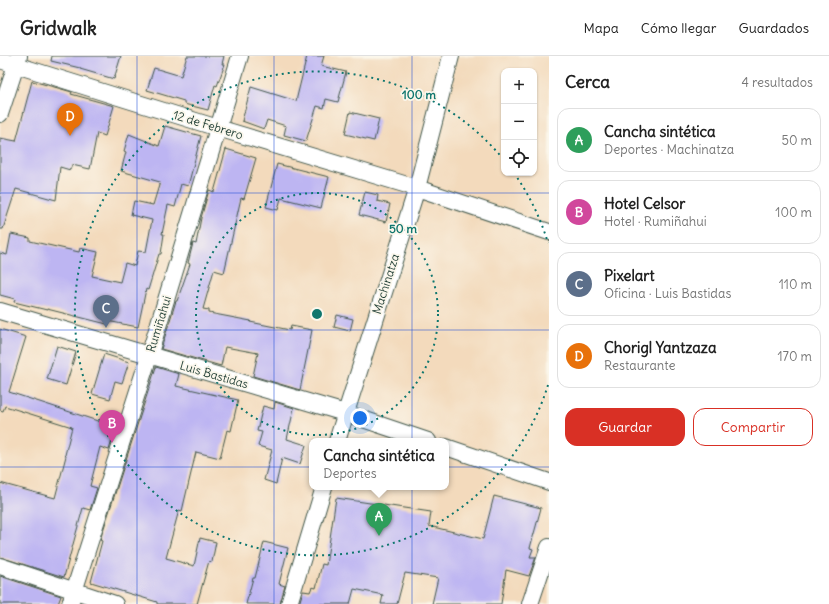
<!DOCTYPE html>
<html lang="es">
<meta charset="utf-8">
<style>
body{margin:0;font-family:Delius,sans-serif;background:#f2f2f2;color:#222}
.controls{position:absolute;right:12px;top:12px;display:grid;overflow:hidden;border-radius:8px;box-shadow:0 1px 3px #0004}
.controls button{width:36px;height:36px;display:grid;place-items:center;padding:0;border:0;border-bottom:1px solid #e0e0e0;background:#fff;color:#222;font:20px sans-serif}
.you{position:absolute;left:360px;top:362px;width:14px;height:14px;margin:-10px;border:3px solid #fff;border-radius:50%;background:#1a73e8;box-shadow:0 0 0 6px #1a73e833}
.badge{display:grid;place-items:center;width:26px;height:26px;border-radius:50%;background:#d93025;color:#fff;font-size:13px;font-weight:700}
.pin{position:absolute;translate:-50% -33px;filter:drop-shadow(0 1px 2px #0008)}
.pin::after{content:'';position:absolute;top:21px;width:14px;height:12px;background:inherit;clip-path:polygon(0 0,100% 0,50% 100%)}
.popup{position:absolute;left:309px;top:382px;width:140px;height:52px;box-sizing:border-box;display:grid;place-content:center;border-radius:8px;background:#fff;filter:drop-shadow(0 1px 3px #0005);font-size:13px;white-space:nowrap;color:#767676}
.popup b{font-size:15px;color:#222}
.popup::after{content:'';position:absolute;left:50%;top:100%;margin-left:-8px;border:8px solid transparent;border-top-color:#fff}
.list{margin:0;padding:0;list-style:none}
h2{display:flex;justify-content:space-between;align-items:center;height:52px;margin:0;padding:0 16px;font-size:17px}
h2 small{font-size:13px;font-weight:400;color:#767676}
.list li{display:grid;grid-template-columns:26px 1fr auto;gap:12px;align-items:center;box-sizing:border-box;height:64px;margin:0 8px 8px;padding:0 8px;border:1px solid #e0e0e0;border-radius:12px}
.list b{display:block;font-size:15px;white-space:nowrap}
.list p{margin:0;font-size:13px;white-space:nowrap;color:#767676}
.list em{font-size:13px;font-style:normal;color:#767676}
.actions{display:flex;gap:8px;padding:12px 16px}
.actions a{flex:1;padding:9px 0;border:1px solid #d93025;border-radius:12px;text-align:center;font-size:14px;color:#d93025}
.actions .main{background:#d93025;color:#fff}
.icon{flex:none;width:22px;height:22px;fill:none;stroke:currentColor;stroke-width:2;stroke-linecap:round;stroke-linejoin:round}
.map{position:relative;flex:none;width:549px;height:548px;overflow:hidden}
header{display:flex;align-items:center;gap:24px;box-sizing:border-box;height:56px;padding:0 20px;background:#fff;border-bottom:1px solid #e0e0e0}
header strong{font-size:19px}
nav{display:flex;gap:22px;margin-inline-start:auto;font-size:14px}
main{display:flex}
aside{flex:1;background:#fff}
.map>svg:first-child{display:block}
.building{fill:#bdb5f2}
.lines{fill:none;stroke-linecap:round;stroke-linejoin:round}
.minor-casing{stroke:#3f5548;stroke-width:18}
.minor{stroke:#fff;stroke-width:16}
.grid{fill:none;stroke:#1d4ed8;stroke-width:1;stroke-opacity:0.55}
.ring{fill:none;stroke:#0f766e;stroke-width:2;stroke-dasharray:2 4}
.labels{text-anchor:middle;stroke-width:3.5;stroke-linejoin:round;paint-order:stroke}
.street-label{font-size:12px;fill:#1f3d34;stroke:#fbf7ec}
.centre{fill:#0f766e;stroke:#fbf7ec;stroke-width:2}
.ring-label{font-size:12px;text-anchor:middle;font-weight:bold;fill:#0f766e;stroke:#fbf7ec;stroke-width:3.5;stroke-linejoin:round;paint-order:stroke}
</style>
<header>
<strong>Gridwalk</strong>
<nav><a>Mapa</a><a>Cómo llegar</a><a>Guardados</a></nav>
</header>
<main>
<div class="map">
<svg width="549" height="548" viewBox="0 0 549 548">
<rect width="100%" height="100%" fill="#fbf7ec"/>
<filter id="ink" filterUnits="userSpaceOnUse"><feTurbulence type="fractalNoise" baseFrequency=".025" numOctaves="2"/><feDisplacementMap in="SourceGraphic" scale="8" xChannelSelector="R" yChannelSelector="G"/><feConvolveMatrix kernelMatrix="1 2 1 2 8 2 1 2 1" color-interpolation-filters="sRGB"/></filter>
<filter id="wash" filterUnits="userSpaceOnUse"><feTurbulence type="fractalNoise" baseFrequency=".012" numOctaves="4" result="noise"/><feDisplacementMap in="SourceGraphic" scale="16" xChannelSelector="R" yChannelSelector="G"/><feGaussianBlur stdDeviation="0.9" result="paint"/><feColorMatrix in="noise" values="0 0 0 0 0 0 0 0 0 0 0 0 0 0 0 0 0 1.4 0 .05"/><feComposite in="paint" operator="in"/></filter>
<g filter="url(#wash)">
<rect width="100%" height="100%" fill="#f3dabc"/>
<g id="blocks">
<path class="building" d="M52 0H121L114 23 80 13V12L51 5Z
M187 0H224L222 8H225L217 30 215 29 208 54 184 48V45L147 34 154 12 181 20Z
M307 0H324L321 10 346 16 338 46 326 43 324 52 317 50 306 85 284 79 286 70 267 64 264 73 242 65 251 31 296 45Z
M32 25 58 32 72 36 71 38 114 50 105 80 97 77 90 113 72 109 70 114 60 111 56 144 16 133 3 173H0V82L16 85Z
M350 56 379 63 374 85 345 78Z
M165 70 201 80 188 130 181 128 175 151 168 149 162 178H164L161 198H159L148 234 146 233 138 271 107 265V268L47 253V254L14 246 15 243 0 239V197L7 199 11 178 30 182V185L79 196 80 192 98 196 92 220 120 226 125 207 135 210 138 195 146 196 152 164 131 159 134 145 153 149 160 126 121 115 126 96 124 95 129 78 159 90Z
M226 93 256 102 244 143 241 142 224 217 214 214 203 253 209 254V257L251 265 250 266 290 274 291 270 312 274 300 334 253 320 258 297 225 291 221 310 161 293 176 245H177L190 208 188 207 193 187 196 188 201 162 209 134 214 136Z
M277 108 329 121 321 152 281 142 278 154 266 151Z
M365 136 378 139 377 145 390 148 386 166 359 159Z
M337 259 353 263 350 275 334 271Z
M0 273 26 281 9 336 116 371 109 394 100 391 90 430 97 432 90 454 83 452 64 521 0 501V427L55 442 66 400 65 399 72 371 5 350 3 355 0 354Z
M57 290 76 296 66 329 47 323Z
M104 298 129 306 122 327 115 325 110 343 92 338Z
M156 311 179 318 176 330 238 344 231 375 227 374 220 402 196 396 182 455 179 454 166 502 194 510 200 482 216 486 212 506 209 505 197 548H157V546L91 526 102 485 100 484Z
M275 346 294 352 287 383 306 389 300 408 282 402 276 428 264 424 272 394 258 390 262 376 257 375 263 350 274 353Z
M494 440 541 452 530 492 533 493 530 501H536L529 520 506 514 501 548H432L438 522 405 517 397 548H381L383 539 354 533 350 548H299L303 535 310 536 312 531 316 532 322 508 326 509 336 442 431 456 429 470 483 483Z
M264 486 288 492 279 528 285 530 280 548H246L253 522H255Z
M0 520 61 540 58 548H0Z"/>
</g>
</g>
<g filter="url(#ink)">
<use href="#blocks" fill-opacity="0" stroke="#3f5548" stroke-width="1"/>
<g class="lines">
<g class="minor-casing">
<path id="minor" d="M0 4 218 72 417 132 549 176
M0 58 19 0
M0 255 345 357 428 385
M337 385 417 132 451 0
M446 391 549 426
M0 510 115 548
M70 548 149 300 240 0
M289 548 324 431
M530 548 549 491"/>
</g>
<use href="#minor" class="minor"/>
</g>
</g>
<path class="grid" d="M137 0V548M274 0V548M412 0V548M0 137H549M0 274H549M0 411H549"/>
<g class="ring">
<circle cx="317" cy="258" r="121"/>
<path d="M548 329A242 242 0 1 1 504 104M514 117A242 242 0 0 1 548 187"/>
</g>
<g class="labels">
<g class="street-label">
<text transform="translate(208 69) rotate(17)" y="4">12 de Febrero</text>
<text transform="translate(386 228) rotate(-72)" y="4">Machinatza</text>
<text transform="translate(159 268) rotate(-73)" y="4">Rumiñahui</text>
<text transform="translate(214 319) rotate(16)" y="4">Luis Bastidas</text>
</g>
</g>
<circle cx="317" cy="258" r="6" class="centre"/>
<g class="ring-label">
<text x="419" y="43">100 m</text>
<text x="403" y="177">50 m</text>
</g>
</svg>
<div class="controls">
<button>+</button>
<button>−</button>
<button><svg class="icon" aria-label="locate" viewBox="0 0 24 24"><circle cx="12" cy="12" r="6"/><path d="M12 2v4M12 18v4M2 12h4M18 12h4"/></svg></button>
</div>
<div class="you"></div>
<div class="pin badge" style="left:379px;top:480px;background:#2e9e5b">A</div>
<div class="popup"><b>Cancha sintética</b>Deportes</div>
<div class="pin badge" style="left:112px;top:387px;background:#d1479c">B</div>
<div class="pin badge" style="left:106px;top:272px;background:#5c6f8a">C</div>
<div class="pin badge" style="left:70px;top:80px;background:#e8710a">D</div>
</div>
<aside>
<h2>Cerca<small>4 resultados</small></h2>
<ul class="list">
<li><span class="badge" style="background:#2e9e5b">A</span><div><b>Cancha sintética</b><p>Deportes · Machinatza</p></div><em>50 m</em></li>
<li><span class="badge" style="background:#d1479c">B</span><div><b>Hotel Celsor</b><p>Hotel · Rumiñahui</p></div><em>100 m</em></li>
<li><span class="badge" style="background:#5c6f8a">C</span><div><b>Pixelart</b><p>Oficina · Luis Bastidas</p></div><em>110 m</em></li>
<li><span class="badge" style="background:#e8710a">D</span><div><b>Chorigl Yantzaza</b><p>Restaurante</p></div><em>170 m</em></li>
</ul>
<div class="actions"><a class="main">Guardar</a><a>Compartir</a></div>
</aside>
</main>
